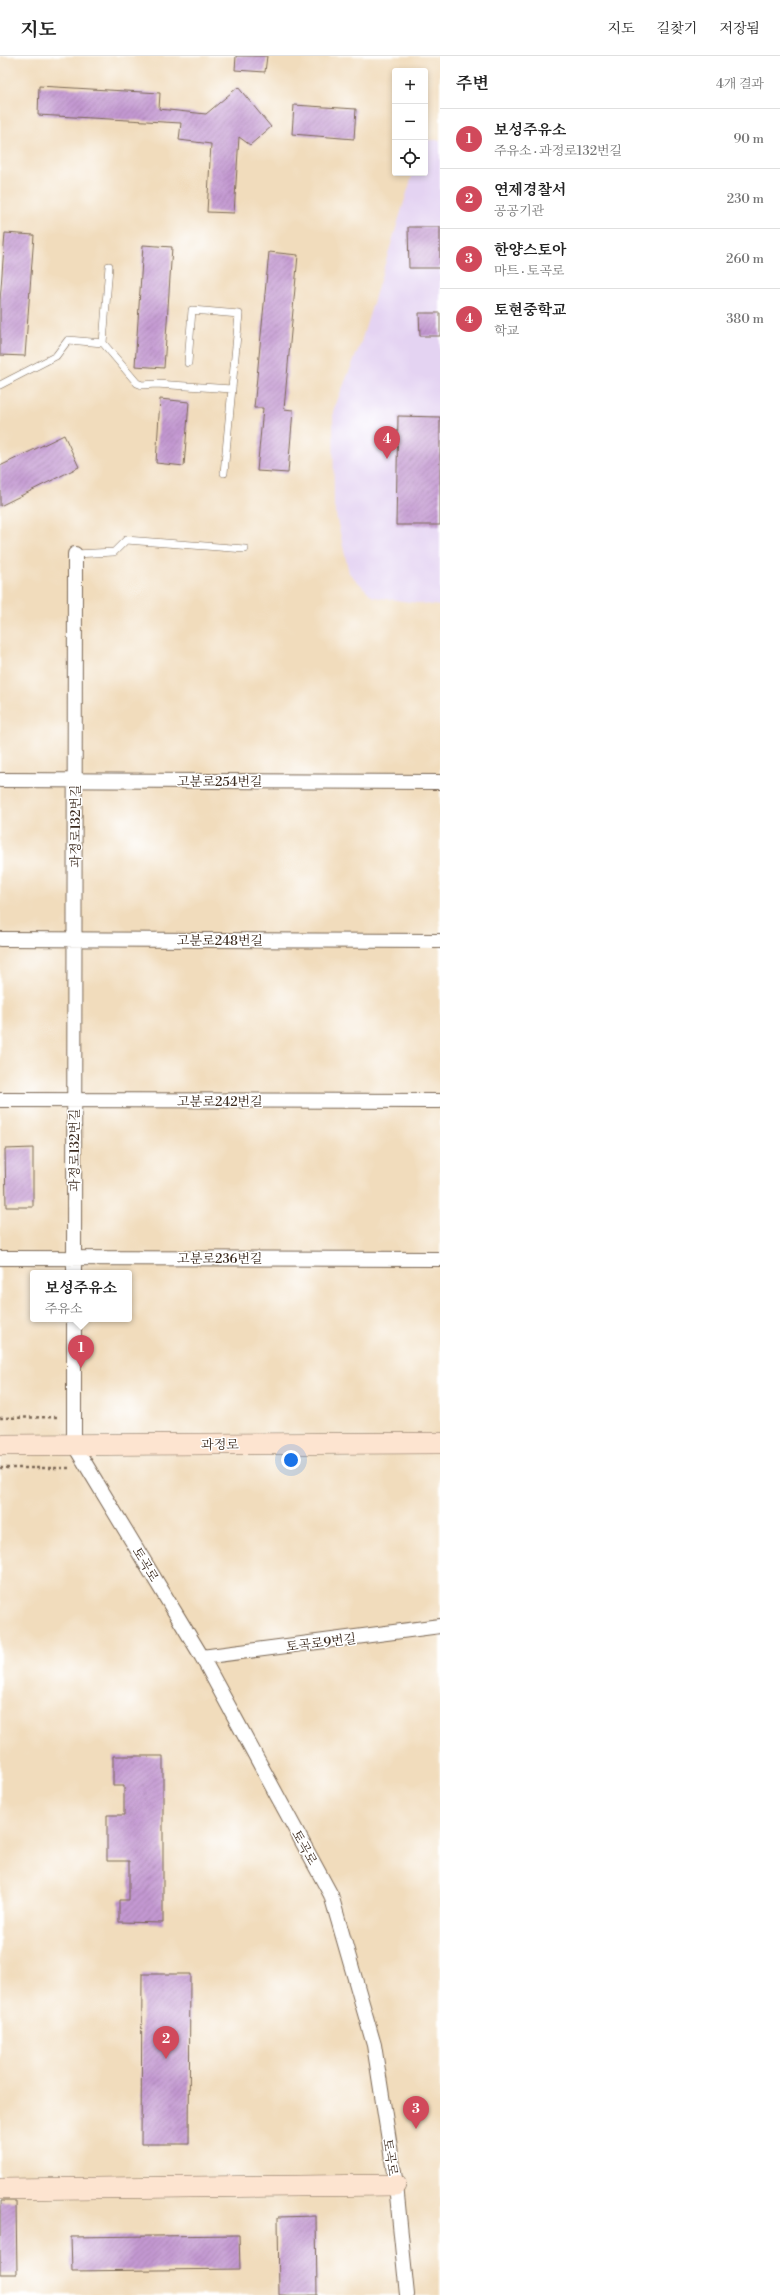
<!DOCTYPE html>
<html lang="ko">
<meta charset="utf-8">
<style>
body{margin:0;font-family:"Libre Bodoni","Noto Serif KR",serif;background:#f6f6f6;color:#222}
.controls{position:absolute;right:12px;top:12px;display:grid;overflow:hidden;border-radius:4px;box-shadow:0 2px 6px #0003}
.controls button{width:36px;height:36px;display:grid;place-items:center;padding:0;border:0;border-bottom:1px solid #e0e0e0;background:#fff;color:#222;font:20px sans-serif}
.you{position:absolute;left:291px;top:1404px;width:14px;height:14px;margin:-10px;border:3px solid #fff;border-radius:50%;background:#1a73e8;box-shadow:0 0 0 6px #1a73e833}
.badge{display:grid;place-items:center;width:26px;height:26px;border-radius:50%;background:#d1495b;color:#fff;font-size:13px;font-weight:700}
.pin{position:absolute;translate:-50% -33px;filter:drop-shadow(0 1px 2px #0008)}
.pin::after{content:'';position:absolute;top:21px;width:14px;height:12px;background:inherit;clip-path:polygon(0 0,100% 0,50% 100%)}
.popup{position:absolute;left:30px;top:1214px;width:102px;height:52px;box-sizing:border-box;display:grid;place-content:center;border-radius:4px;background:#fff;filter:drop-shadow(0 1px 3px #0005);font-size:13px;white-space:nowrap;color:#767676}
.popup b{font-size:15px;color:#222}
.popup::after{content:'';position:absolute;left:50%;top:100%;margin-left:-8px;border:8px solid transparent;border-top-color:#fff}
.list{margin:0;padding:0;list-style:none}
h2{display:flex;justify-content:space-between;align-items:center;height:52px;margin:0;padding:0 16px;font-size:17px}
h2 small{font-size:13px;font-weight:400;color:#767676}
.list li{display:grid;grid-template-columns:26px 1fr auto;gap:12px;align-items:center;box-sizing:border-box;height:60px;padding:0 16px;border-top:1px solid #e0e0e0}
.list b{display:block;font-size:15px;white-space:nowrap}
.list p{margin:0;font-size:13px;white-space:nowrap;color:#767676}
.list em{font-size:13px;font-style:normal;color:#767676}
.icon{flex:none;width:22px;height:22px;fill:none;stroke:currentColor;stroke-width:2;stroke-linecap:round;stroke-linejoin:round}
.map{position:relative;flex:none;width:440px;height:2239px;overflow:hidden}
header{display:flex;align-items:center;gap:24px;box-sizing:border-box;height:56px;padding:0 20px;background:#fff;border-bottom:1px solid #e0e0e0}
header strong{font-size:19px}
nav{display:flex;gap:22px;margin-inline-start:auto;font-size:14px}
main{display:flex}
aside{flex:1;background:#fff}
.map>svg:first-child{display:block}
.built{fill:#e4d3f2}
.building{fill:url(#building-hatch)}
.lines{fill:none;stroke-linecap:round;stroke-linejoin:round}
.lane-casing{stroke:#7b6855;stroke-width:8}
.street-casing{stroke:#7b6855;stroke-width:16}
.secondary-casing{stroke:#7b6855;stroke-width:22}
.path{stroke:#7b6855;stroke-width:2.5;stroke-dasharray:3 3;stroke-linecap:butt}
.lane{stroke:#fff;stroke-width:7}
.street{stroke:#fff;stroke-width:14}
.secondary{stroke:#fde4d0;stroke-width:21}
.labels{text-anchor:middle;stroke-width:3;stroke-linejoin:round;paint-order:stroke}
.street-label{font-size:13px;fill:#3b2a1e;stroke:#fff}
</style>
<header>
<strong>지도</strong>
<nav><a>지도</a><a>길찾기</a><a>저장됨</a></nav>
</header>
<main>
<div class="map">
<svg width="440" height="2239" viewBox="0 0 440 2239">
<defs>
<pattern id="building-hatch" width="6" height="6" patternUnits="userSpaceOnUse"><rect width="6" height="6" fill="#c398d1"/><path d="M-1 1l2-2M0 6l6-6M5 7l2-2" fill="none" stroke="#a07ca9"/></pattern>
</defs>
<rect width="100%" height="100%" fill="#fff"/>
<filter id="ink" filterUnits="userSpaceOnUse"><feTurbulence type="fractalNoise" baseFrequency=".025" numOctaves="2"/><feDisplacementMap in="SourceGraphic" scale="8" xChannelSelector="R" yChannelSelector="G"/><feConvolveMatrix kernelMatrix="1 2 1 2 8 2 1 2 1" color-interpolation-filters="sRGB"/></filter>
<filter id="wash" filterUnits="userSpaceOnUse"><feTurbulence type="fractalNoise" baseFrequency=".012" numOctaves="4" result="noise"/><feDisplacementMap in="SourceGraphic" scale="16" xChannelSelector="R" yChannelSelector="G"/><feGaussianBlur stdDeviation="0.9" result="paint"/><feColorMatrix in="noise" values="0 0 0 0 0 0 0 0 0 0 0 0 0 0 0 0 0 1.4 0 .05"/><feComposite in="paint" operator="in"/></filter>
<g filter="url(#wash)">
<rect width="100%" height="100%" fill="#f1dcbc"/>
<path class="built" d="M425 84H440V550L373 541 349 517 334 450 333 355 360 289 413 117H425Z"/>
<g id="blocks">
<path class="building" d="M236 0H267L265 16 235 14Z
M39 30 160 37 159 53 206 58 238 31 271 71 250 89 239 81 234 157 207 156 211 88 179 84 181 67 38 59Z
M294 49 356 53 354 83 292 78Z
M408 171H440V212H409Z
M5 177 34 179 25 300 0 299V245Z
M143 189 172 191 164 312 135 310Z
M269 196 298 199 284 353 293 354 288 417 257 415 263 352H254Z
M419 257H440V280H420Z
M160 343 189 346 184 410 156 407Z
M398 360 440 361V469H396Z
M64 379 79 411 0 450V410Z
M33 1092V1151H6L5 1093Z
M113 1700H163V1867L119 1866V1844H129V1805H107V1759H124V1730H113Z
M142 1918H190L189 2088H141Z
M0 2145H16L17 2218H0Z
M316 2160 317 2239H279L278 2161Z
M239 2179 240 2213 72 2215 71 2181Z"/>
</g>
</g>
<g filter="url(#ink)">
<use href="#blocks" fill-opacity="0" stroke="#7b6855" stroke-width="1"/>
<g class="lines">
<g class="lane-casing">
<path id="lane" d="M103 287 109 210
M188 307 192 254 239 258 224 417
M0 329 56 300 68 284 103 287 137 327 142 329 156 328 232 333
M75 498 114 496 126 484 245 493"/>
</g>
<g class="street-casing">
<path id="street" d="M0 724 440 726
M0 883 440 885
M0 1044 440 1045
M0 1202 440 1203
M74 1217 75 498
M74 1263V1389L202 1601 331 1839 374 1989 396 2129 407 2239
M202 1601 440 1570"/>
</g>
<g class="secondary-casing">
<path id="secondary" d="M0 1389 440 1387
M0 2133 396 2129"/>
</g>
<path class="path" d="M0 1362 59 1361
M0 1412H69"/>
<use href="#lane" class="lane"/>
<use href="#street" class="street"/>
<use href="#secondary" class="secondary"/>
</g>
</g>
<g class="labels">
<g class="street-label">
<text x="220" y="730">고분로254번길</text>
<text transform="translate(75 770) rotate(-90)" y="5">과정로132번길</text>
<text x="220" y="889">고분로248번길</text>
<text x="220" y="1050">고분로242번길</text>
<text transform="translate(74 1094) rotate(-90)" y="5">과정로132번길</text>
<text x="220" y="1207">고분로236번길</text>
<text x="220" y="1393">과정로</text>
<text transform="translate(146 1508) rotate(59)" y="5">토곡로</text>
<text transform="translate(321 1586) rotate(-7)" y="5">토곡로9번길</text>
<text transform="translate(305 1791) rotate(61)" y="5">토곡로</text>
<text transform="translate(391 2101) rotate(81)" y="5">토곡로</text>
</g>
</g>
</svg>
<div class="controls">
<button>+</button>
<button>−</button>
<button><svg class="icon" aria-label="locate" viewBox="0 0 24 24"><circle cx="12" cy="12" r="6"/><path d="M12 2v4M12 18v4M2 12h4M18 12h4"/></svg></button>
</div>
<div class="you"></div>
<div class="pin badge" style="left:81px;top:1312px">1</div>
<div class="popup"><b>보성주유소</b>주유소</div>
<div class="pin badge" style="left:166px;top:2003px">2</div>
<div class="pin badge" style="left:416px;top:2073px">3</div>
<div class="pin badge" style="left:387px;top:403px">4</div>
</div>
<aside>
<h2>주변<small>4개 결과</small></h2>
<ul class="list">
<li><span class="badge">1</span><div><b>보성주유소</b><p>주유소 · 과정로132번길</p></div><em>90 m</em></li>
<li><span class="badge">2</span><div><b>연제경찰서</b><p>공공기관</p></div><em>230 m</em></li>
<li><span class="badge">3</span><div><b>한양스토아</b><p>마트 · 토곡로</p></div><em>260 m</em></li>
<li><span class="badge">4</span><div><b>토현중학교</b><p>학교</p></div><em>380 m</em></li>
</ul>
</aside>
</main>
